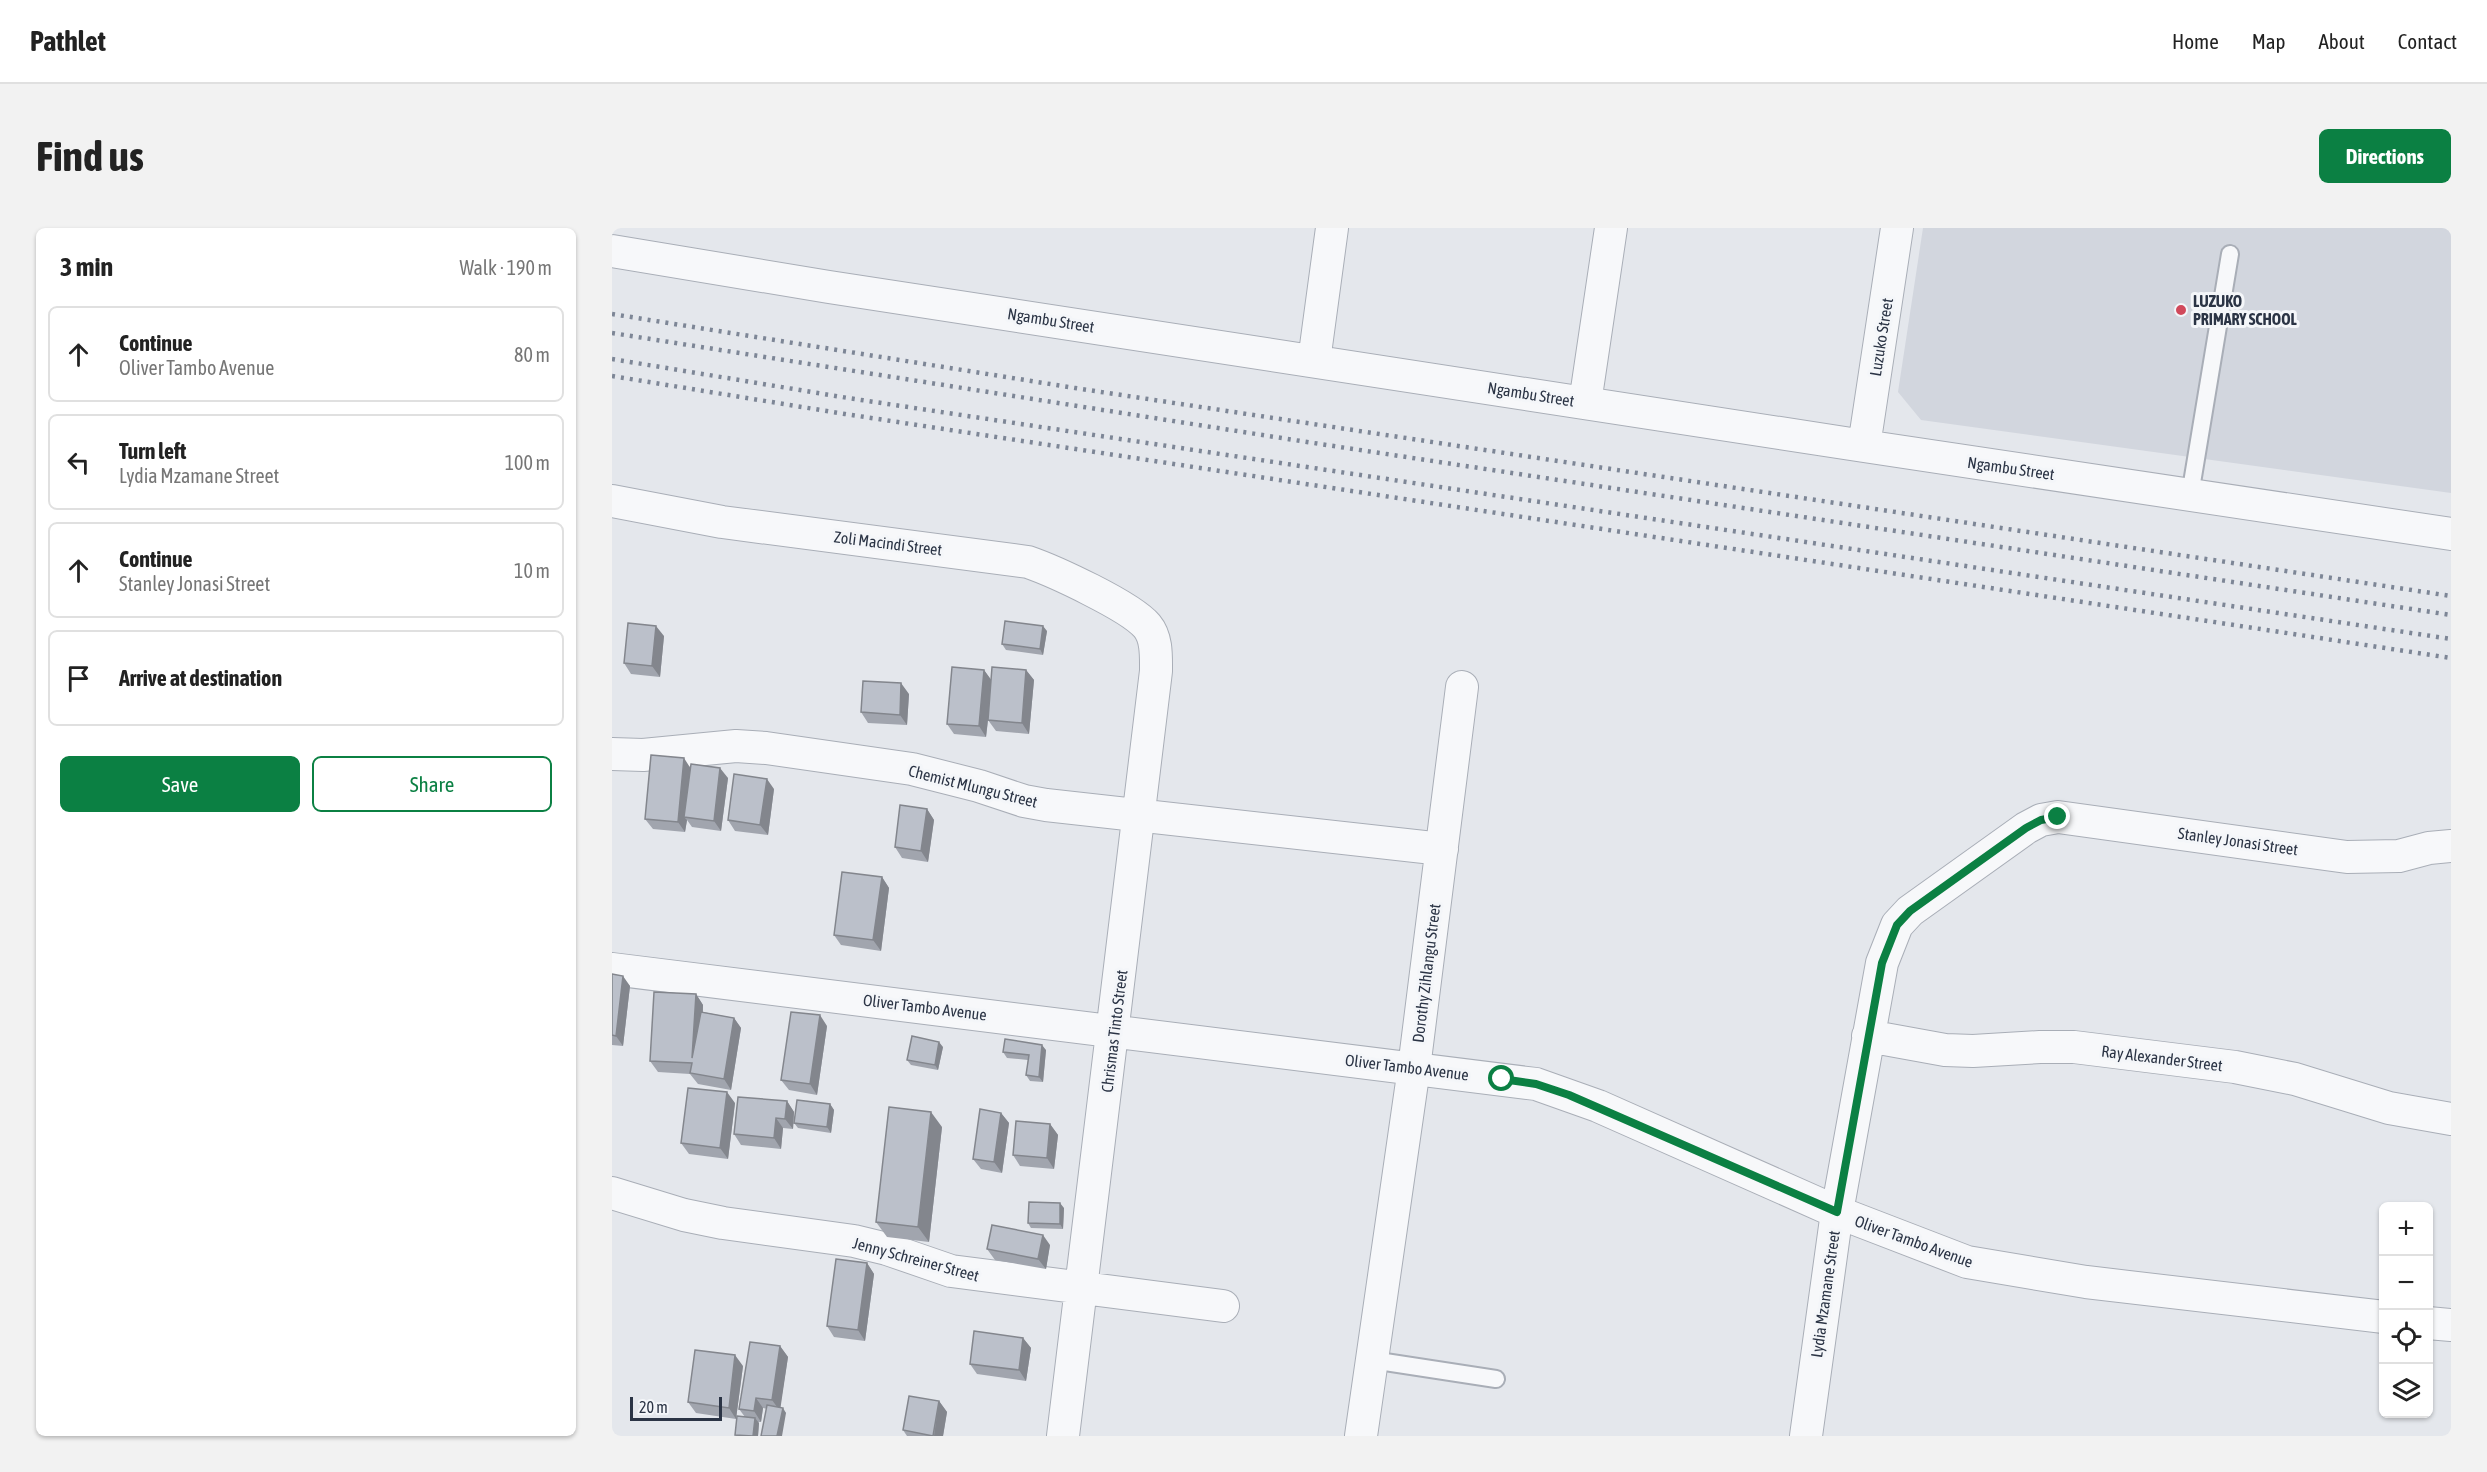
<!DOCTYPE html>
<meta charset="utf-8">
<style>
body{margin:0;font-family:"Asap Condensed",sans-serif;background:#f2f2f2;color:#222}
.controls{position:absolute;right:18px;bottom:18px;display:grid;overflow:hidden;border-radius:9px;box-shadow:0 2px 4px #0004}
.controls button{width:54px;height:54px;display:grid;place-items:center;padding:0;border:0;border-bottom:2px solid #e0e0e0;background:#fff;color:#222;font:30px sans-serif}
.scale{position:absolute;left:18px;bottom:15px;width:92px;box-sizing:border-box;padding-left:6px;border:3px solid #2b3445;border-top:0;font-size:16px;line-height:21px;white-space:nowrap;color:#2b3445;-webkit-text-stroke:4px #f4f6f9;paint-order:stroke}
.stop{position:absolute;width:18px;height:18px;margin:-14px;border:4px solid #0b8043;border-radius:50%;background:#fff}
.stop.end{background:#0b8043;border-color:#fff;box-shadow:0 2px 6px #0008}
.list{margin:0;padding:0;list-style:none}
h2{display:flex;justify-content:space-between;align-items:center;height:78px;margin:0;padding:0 24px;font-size:26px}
h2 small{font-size:20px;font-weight:400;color:#767676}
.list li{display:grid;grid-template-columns:39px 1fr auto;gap:18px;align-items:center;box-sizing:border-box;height:96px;margin:0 12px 12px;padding:0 12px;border:2px solid #e0e0e0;border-radius:9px}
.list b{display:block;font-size:22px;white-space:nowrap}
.list p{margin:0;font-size:20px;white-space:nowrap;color:#767676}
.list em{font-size:20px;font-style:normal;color:#767676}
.actions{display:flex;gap:12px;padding:18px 24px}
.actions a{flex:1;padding:14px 0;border:2px solid #0b8043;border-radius:9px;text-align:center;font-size:21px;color:#0b8043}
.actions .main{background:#0b8043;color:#fff}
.icon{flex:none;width:33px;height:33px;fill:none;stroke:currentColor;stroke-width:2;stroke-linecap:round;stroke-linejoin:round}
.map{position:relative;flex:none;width:1839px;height:1208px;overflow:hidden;border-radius:9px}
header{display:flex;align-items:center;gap:36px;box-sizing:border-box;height:84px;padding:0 30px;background:#fff;border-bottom:2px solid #e0e0e0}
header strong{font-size:28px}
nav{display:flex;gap:33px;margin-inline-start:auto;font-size:21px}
.intro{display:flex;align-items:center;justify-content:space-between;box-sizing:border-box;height:144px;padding:0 36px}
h1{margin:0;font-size:42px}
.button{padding:15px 27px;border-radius:9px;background:#0b8043;color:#fff;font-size:21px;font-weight:700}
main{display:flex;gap:36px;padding:0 36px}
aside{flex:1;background:#fff;border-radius:9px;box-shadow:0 2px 4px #0004}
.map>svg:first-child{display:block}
.built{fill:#d2d6de}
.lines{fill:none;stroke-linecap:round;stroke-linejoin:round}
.service-casing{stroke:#a9aeb7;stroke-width:20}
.minor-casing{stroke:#a9aeb7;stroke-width:34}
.service{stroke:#f7f8fa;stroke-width:16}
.minor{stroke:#f7f8fa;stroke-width:32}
.rail{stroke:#7d8696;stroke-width:4.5;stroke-dasharray:3 6;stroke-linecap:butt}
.wall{fill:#a1a5ae}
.shaded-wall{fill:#83868d}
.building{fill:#bbc0ca;stroke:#83868d;stroke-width:1.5}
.route{stroke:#0b8043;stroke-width:8}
.poi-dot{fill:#d1495b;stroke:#f4f6f9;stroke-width:2}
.labels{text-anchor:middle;stroke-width:6;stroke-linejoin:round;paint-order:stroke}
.poi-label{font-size:16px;font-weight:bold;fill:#2b3445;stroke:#f4f6f9;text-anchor:start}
.street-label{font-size:16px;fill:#2b3445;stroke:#f4f6f9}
</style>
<header>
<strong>Pathlet</strong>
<nav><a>Home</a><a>Map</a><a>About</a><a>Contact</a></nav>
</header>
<div class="intro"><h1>Find us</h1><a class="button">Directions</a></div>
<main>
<aside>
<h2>3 min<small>Walk · 190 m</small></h2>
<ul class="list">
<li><svg class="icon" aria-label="ahead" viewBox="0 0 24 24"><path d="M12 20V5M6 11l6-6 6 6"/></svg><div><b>Continue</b><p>Oliver Tambo Avenue</p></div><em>80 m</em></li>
<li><svg class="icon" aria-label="left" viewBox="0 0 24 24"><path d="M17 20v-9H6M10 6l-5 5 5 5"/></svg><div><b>Turn left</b><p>Lydia Mzamane Street</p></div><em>100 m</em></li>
<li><svg class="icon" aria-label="ahead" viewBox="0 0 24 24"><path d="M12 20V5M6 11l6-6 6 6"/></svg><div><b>Continue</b><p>Stanley Jonasi Street</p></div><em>10 m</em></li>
<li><svg class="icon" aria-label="arrive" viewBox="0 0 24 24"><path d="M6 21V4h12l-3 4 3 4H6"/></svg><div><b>Arrive at destination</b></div></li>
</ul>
<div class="actions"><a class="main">Save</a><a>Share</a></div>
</aside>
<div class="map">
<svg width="1839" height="1208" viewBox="0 0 1839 1208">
<rect width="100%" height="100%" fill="#e4e7ec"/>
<path class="built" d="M1311 0H1839V265L1309 192 1286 164Z"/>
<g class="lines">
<g class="service-casing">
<path id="service" d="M1578 267 1618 26
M760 1132 884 1151"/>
</g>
<g class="minor-casing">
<path id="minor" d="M0 23 217 59 1252 218 1839 306
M702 133 720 0
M973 175 999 0
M1252 218 1285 0
M0 273 110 294 416 334C442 343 518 378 535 398 545 410 544 428 544 443L451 1208
M0 526 31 527 124 518 154 520 300 541 367 558 412 573 434 577 830 621
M0 741 924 856 986 878 1225 984 1355 1034 1474 1054 1772 1089
M1256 808 1333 822 1361 823 1428 819H1462L1623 839 1683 851 1777 880 1839 891
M0 965 72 987 111 995 242 1013 275 1021 339 1043 611 1078
M1816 1095 1839 1097
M749 1208 802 840 850 459
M1194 1208 1225 984 1270 735 1285 697 1298 683 1414 600 1429 592 1446 589 1735 629 1787 628 1817 620 1839 618"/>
</g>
<use href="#service" class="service"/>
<use href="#minor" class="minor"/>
<path class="rail" d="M0 86 463 160 1839 368
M0 105 695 214 1839 387
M0 131 236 170 1839 411
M0 148 233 186 1839 430"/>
</g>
<path class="wall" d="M435 403 431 427 394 422 390 416Z
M52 408 48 449 19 446 12 435Z
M372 442 379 452 414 442 422 452 417 506 384 503 376 492 377 485 374 509 342 506 335 496Z
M297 466 295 497 256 495 249 484Z
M79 540 116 550 109 603 80 599 75 592 73 604 41 601 33 591Z
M162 561 156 607 123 603 116 592Z
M315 581 322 592 316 634 290 630 283 619Z
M270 649 277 660 269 723 229 717 222 707Z
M0 746 18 758 11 818 0 817Z
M84 766 91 777V784L122 790 129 800 119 862 86 856 78 846 46 844 38 833Z
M215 798 205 867 177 862 169 852Z
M331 819 326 842 299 837 295 832Z
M434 822 431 854 418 853 414 847 416 832 395 830 391 824Z
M175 873 182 884 181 901 171 900 169 921 129 917 122 906Z
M123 875 116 931 77 926 69 915Z
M218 876 222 882 219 905 186 900 182 895Z
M389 885 397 895 390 945 369 941 361 931Z
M438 896 446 907 442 941 408 938 401 927Z
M330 899 317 1014 275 1009 264 994Z
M452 980 451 1001 419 1000 416 995Z
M438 1017 434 1041 383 1032 375 1021Z
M255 1035 262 1046 253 1113 222 1109 215 1098Z
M411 1110 419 1120 414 1153 365 1146 358 1136Z
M168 1118 176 1129 168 1179 174 1185 151 1180 149 1194H146L147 1195 146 1208H124L123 1207 133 1189 127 1181Z
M131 1138 124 1191 84 1185 76 1174Z
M327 1173 335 1184 331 1208H295L291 1202Z"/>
<path class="shaded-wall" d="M44 398 52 408 48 449 40 438Z
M431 398 435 403 431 427 428 421Z
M372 442 380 453 374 509 367 498Z
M414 442 422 452 417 506 410 495Z
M289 455 297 466 295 497 288 487Z
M72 530 79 541 72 589 75 592 73 604 66 594Z
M108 540 116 550 109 603 102 593Z
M155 551 162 561 156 607 148 597Z
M315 581 322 592 316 634 309 623Z
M270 649 277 660 269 723 261 712Z
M11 748 18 758 11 818 4 808Z
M84 766 91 777 88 841 80 830Z
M208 787 215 798 205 867 198 856Z
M122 790 129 800 119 862 112 851Z
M327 814 331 819 326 842 323 837Z
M430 817 434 822 431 854 427 849Z
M115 864 123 875 116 931 108 920Z
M175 873 182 884 181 901 173 891Z
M218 876 222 882 219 905 215 899Z
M319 884 330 899 317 1014 306 999Z
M389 885 397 895 390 945 382 934Z
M164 890 171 900 169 921 162 910Z
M438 896 446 907 442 941 435 930Z
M448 975 452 980 451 1001 448 996Z
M431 1007 438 1017 434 1041 426 1031Z
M255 1035 262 1046 253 1113 246 1102Z
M411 1110 419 1120 414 1153 407 1142Z
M168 1118 176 1129 168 1183 160 1172Z
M123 1127 131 1138 124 1191 117 1180Z
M144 1170 151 1180 149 1194 142 1183Z
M327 1173 335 1184 331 1208H322Z
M171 1180 174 1185 170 1208H165Z
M143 1190 147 1195 146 1208H141Z"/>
<path class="building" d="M393 393 431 398 428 421 390 416Z
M16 395 44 398 40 438 12 435Z
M340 439 372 442 367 498 335 496Z
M380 439 414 442 410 495 376 492Z
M251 453 289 455 288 487 249 484Z
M39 527 72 530 66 594 33 591Z
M79 536 108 540 102 593 72 589Z
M122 546 155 551 148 597 116 592Z
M288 577 315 581 309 623 283 619Z
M230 644 270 649 261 712 222 707Z
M0 746 11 748 4 808 0 807Z
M42 764 84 766 80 830 89 784 122 790 112 851 78 845 80 835 38 833Z
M179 784 208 787 198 856 169 852Z
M300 808 327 814 323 837 295 832Z
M393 811 430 817 427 849 414 847 417 827 391 824Z
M76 860 115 864 108 920 69 915Z
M126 869 175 873 173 891 164 890 162 910 122 906Z
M185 872 218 876 215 899 182 895Z
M277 879 319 884 306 999 264 994Z
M368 881 389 885 382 934 361 931Z
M404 893 438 896 435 930 401 927Z
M417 974 448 975V996L416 995Z
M380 997 431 1007 426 1031 375 1021Z
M224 1031 255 1035 246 1102 215 1098Z
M362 1103 411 1110 407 1142 358 1136Z
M138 1114 168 1118 160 1172 144 1170 142 1183 127 1181Z
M83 1122 123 1127 117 1180 76 1174Z
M297 1168 327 1173 321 1208 291 1202Z
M155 1177 171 1180 165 1208H149Z
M125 1188 143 1190 141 1208 123 1207Z"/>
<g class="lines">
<path class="route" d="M890 851 924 856 957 867 1225 984 1270 735 1285 697 1298 683 1414 600 1429 592 1446 589"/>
</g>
<circle class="poi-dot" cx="1569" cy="82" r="6"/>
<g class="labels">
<g class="poi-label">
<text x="1581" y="79">LUZUKO<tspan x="1581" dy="18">PRIMARY SCHOOL</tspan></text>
</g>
<g class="street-label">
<text transform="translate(439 92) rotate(9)" y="6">Ngambu Street</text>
<text transform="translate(1269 109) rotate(-81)" y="6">Luzuko Street</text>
<text transform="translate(919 166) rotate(9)" y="6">Ngambu Street</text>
<text transform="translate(1399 240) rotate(8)" y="6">Ngambu Street</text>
<text transform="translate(276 315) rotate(7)" y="6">Zoli Macindi Street</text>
<text transform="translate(361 558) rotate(14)" y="6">Chemist Mlungu Street</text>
<text transform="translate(1626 613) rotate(8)" y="6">Stanley Jonasi Street</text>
<text transform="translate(814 745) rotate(-83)" y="6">Dorothy Zihlangu Street</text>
<text transform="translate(313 779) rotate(7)" y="6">Oliver Tambo Avenue</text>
<text transform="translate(502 803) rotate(-83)" y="6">Chrismas Tinto Street</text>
<text transform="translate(1550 830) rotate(7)" y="6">Ray Alexander Street</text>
<text transform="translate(795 839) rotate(7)" y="6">Oliver Tambo Avenue</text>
<text transform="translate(1302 1013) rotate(20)" y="6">Oliver Tambo Avenue</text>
<text transform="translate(304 1031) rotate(15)" y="6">Jenny Schreiner Street</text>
<text transform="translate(1213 1066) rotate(-82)" y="6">Lydia Mzamane Street</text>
</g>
</g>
</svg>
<div class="controls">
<button>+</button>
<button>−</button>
<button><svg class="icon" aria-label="locate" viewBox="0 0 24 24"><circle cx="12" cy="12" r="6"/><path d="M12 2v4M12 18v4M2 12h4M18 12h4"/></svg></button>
<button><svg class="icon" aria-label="layers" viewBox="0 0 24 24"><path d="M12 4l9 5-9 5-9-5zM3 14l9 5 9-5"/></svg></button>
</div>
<div class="scale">20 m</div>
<div class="stop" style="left:890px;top:851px"></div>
<div class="stop end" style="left:1446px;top:589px"></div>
</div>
</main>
